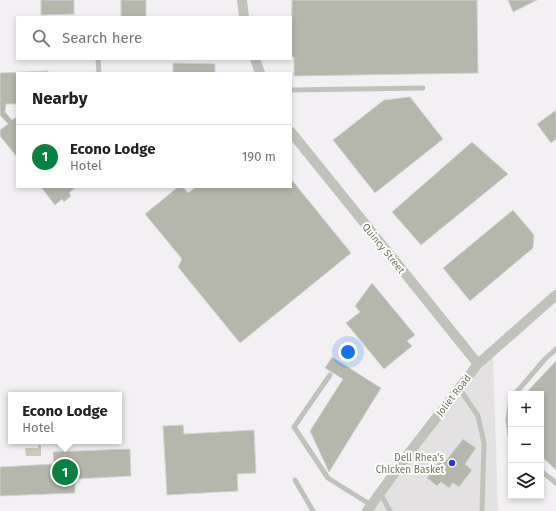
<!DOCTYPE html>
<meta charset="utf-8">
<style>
body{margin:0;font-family:"Fira Sans",sans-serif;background:#f6f6f6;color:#202124}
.controls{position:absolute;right:12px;bottom:12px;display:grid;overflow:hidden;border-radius:0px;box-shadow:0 2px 6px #0003}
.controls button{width:36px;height:36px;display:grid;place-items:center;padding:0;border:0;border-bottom:1px solid #e0e0e0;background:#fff;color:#202124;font:20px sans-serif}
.you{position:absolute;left:348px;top:352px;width:14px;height:14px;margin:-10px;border:3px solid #fff;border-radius:50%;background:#1a73e8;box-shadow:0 0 0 6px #1a73e833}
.badge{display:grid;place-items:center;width:26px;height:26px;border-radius:50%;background:#0b8043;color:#fff;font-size:13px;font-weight:700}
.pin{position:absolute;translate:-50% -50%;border:2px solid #fff;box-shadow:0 1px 4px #0006}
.popup{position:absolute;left:8px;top:392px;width:114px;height:52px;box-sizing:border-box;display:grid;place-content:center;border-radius:0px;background:#fff;filter:drop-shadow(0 1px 3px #0005);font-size:13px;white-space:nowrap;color:#757577}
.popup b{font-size:15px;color:#202124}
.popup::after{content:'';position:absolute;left:50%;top:100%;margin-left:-8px;border:8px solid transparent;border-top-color:#fff}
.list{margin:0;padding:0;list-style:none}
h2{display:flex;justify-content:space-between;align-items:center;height:52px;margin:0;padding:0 16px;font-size:17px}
h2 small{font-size:13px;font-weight:400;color:#757577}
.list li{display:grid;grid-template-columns:26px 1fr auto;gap:12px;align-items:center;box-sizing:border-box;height:64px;padding:0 16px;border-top:1px solid #e0e0e0}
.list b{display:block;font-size:15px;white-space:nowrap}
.list p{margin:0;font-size:13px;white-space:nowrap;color:#757577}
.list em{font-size:13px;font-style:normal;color:#757577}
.icon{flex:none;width:22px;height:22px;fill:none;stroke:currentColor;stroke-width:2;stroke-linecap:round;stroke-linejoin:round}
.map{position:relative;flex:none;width:556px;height:511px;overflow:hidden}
.search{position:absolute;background:#fff;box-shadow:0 2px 6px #0003;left:16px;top:16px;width:276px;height:44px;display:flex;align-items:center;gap:10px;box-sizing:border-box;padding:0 14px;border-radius:0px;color:#757577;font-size:15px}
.panel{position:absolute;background:#fff;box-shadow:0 2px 6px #0003;left:16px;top:72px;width:276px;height:116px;border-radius:0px}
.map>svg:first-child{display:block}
.built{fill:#e3e1e1}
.water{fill:#c9c9bc}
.building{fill:#b5b6ac;stroke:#d4d3d5}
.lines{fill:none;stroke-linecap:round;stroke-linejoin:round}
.service{stroke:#c1c2bb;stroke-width:5}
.minor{stroke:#c1c2bb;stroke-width:10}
.poi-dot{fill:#2f34d5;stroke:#fff;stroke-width:1.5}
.labels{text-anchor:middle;stroke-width:4;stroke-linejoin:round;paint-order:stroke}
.street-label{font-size:10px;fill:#70745d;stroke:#fff}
.poi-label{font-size:10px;fill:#70745d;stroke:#fff;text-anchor:end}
</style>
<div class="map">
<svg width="556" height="511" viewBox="0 0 556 511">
<rect width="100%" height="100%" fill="#f3f0f4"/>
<path class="built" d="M493 356 498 511H372L456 397Z"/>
<path class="water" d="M38 445H41V456H26L25 448H38Z"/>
<path class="building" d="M41 0H74V14L41 15Z
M121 0H146V17H121Z
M292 0H477L478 73 294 76V57H291Z
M508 0H537L513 12Z
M173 63 215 64V73H173Z
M48 71V73H17V104H6L5 112 12 120 17 117V157L0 136V130L8 124 0 115V73Z
M410 97 443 139 375 193 333 140 384 100Z
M556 110V139L551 143 537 124Z
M472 142 508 174 421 245 392 212Z
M291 179 351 253 240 343 178 267 182 259 145 214 178 187H183L188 193 196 187H291Z
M41 187H76L69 193 71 196 64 202 62 199 55 205Z
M513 210 534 235 533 248 470 301 443 268Z
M372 283 415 335 407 341 412 346 384 369 346 323 360 312 355 306Z
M332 357 381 388 329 472 310 431 343 379 325 368Z
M556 361V470L541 456V394H525Z
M183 425 184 434 254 430 256 473 237 474 238 491 167 495 163 426Z
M463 439 476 448 465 464 472 470 459 487 453 483 449 488 441 482 437 486 427 478 441 459 445 462Z
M130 449 131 476 75 479V493L0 496V467L54 464 53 452Z"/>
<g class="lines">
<path class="service" d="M98 59 99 73
M291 90 423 88
M330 375 294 427 328 478 371 505
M459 388 478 416 484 443 482 511
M515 394 545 359 556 349
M511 399 508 420 511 442
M541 471 556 483
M295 480 313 511
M380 493 390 511"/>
<path class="minor" d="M242 0 244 17
M255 59 260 73
M291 132 478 364
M367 511 409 453 478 364 556 295"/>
</g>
<circle class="poi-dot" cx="452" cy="463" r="4"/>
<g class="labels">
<g class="street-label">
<text transform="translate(384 248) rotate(51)" y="4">Quincy Street</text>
<text transform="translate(453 395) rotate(-52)" y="4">Joliet Road</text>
</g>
<g class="poi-label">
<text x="444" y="461">Dell Rhea's<tspan x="444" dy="12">Chicken Basket</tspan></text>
</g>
</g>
</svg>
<div class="controls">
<button>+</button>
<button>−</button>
<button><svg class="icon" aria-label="layers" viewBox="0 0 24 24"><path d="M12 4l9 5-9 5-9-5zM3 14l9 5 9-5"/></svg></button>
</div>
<div class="you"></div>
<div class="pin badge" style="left:65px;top:472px">1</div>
<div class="popup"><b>Econo Lodge</b>Hotel</div>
<div class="search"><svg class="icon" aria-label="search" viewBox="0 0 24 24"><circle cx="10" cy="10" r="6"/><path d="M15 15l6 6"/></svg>Search here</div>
<section class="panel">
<h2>Nearby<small></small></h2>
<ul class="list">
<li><span class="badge">1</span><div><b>Econo Lodge</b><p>Hotel</p></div><em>190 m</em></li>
</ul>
</section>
</div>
